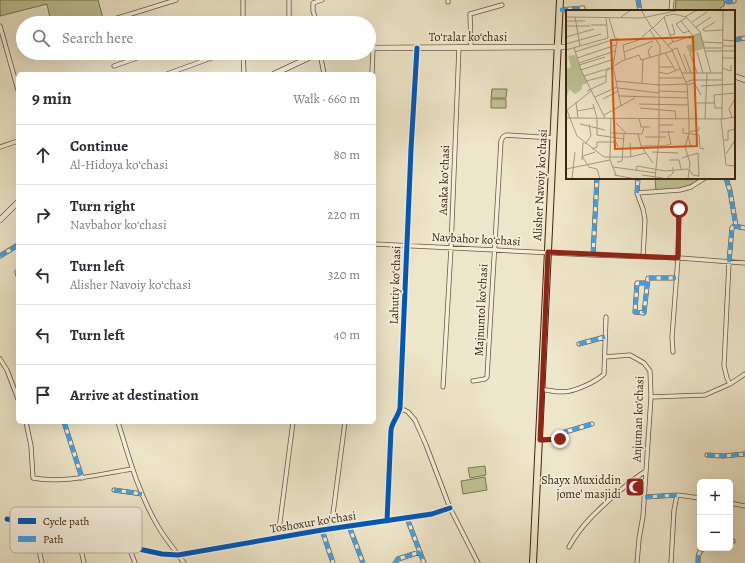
<!DOCTYPE html>
<meta charset="utf-8">
<style>
body{margin:0;font-family:Alegreya,serif;background:#f2f2f3;color:#2b2b33}
.controls{position:absolute;right:12px;bottom:12px;display:grid;overflow:hidden;border-radius:6px;box-shadow:0 4px 16px #0002}
.controls button{width:36px;height:36px;display:grid;place-items:center;padding:0;border:0;border-bottom:1px solid #e1e1e2;background:#fff;color:#2b2b33;font:20px sans-serif}
.stop{position:absolute;width:12px;height:12px;margin:-9px;border:3px solid #8f2418;border-radius:50%;background:#fff}
.stop.end{background:#8f2418;border-color:#fff;box-shadow:0 1px 4px #0008}
.list{margin:0;padding:0;list-style:none}
h2{display:flex;justify-content:space-between;align-items:center;height:52px;margin:0;padding:0 16px;font-size:17px}
h2 small{font-size:13px;font-weight:400;color:#7c7c81}
.list li{display:grid;grid-template-columns:26px 1fr auto;gap:12px;align-items:center;box-sizing:border-box;height:60px;padding:0 16px;border-top:1px solid #e1e1e2}
.list b{display:block;font-size:15px;white-space:nowrap}
.list p{margin:0;font-size:13px;white-space:nowrap;color:#7c7c81}
.list em{font-size:13px;font-style:normal;color:#7c7c81}
.icon{flex:none;width:22px;height:22px;fill:none;stroke:currentColor;stroke-width:2;stroke-linecap:round;stroke-linejoin:round}
.map{position:relative;flex:none;width:745px;height:563px;overflow:hidden}
.search{position:absolute;background:#fff;box-shadow:0 4px 16px #0002;left:16px;top:16px;width:360px;height:44px;display:flex;align-items:center;gap:10px;box-sizing:border-box;padding:0 14px;border-radius:22px;color:#7c7c81;font-size:15px}
.panel{position:absolute;background:#fff;box-shadow:0 4px 16px #0002;left:16px;top:72px;width:360px;height:352px;border-radius:6px}
.map>svg:first-child{display:block}
.green{fill:#bec394;stroke:#7d7450}
.lines{fill:none;stroke-linecap:round;stroke-linejoin:round}
.street-casing{stroke:#68553c;stroke-width:5}
.secondary-casing{stroke:#3c250c;stroke-width:6}
.primary-casing{stroke:#3c250c;stroke-width:8}
.street{stroke:#f4efdd;stroke-width:3.5}
.secondary{stroke:#f4efdd;stroke-width:5}
.primary{stroke:#eee6ca;stroke-width:6}
.quiet{stroke:#3fa2e9;stroke-width:4;stroke-dasharray:8 4;stroke-linecap:butt}
.cycleway-casing{stroke:#f4efdd;stroke-width:8}
.cycleway{stroke:#0057b8;stroke-width:5}
.route{stroke:#8f2418;stroke-width:5}
.labels{text-anchor:middle;stroke-width:3.5;stroke-linejoin:round;paint-order:stroke}
.street-label{font-size:12px;fill:#3c250c;stroke:#f4efdd}
.poi-label{font-size:12px;fill:#3c250c;stroke:#f4efdd;text-anchor:end}
.inset-road{fill:none;stroke:#a7997e;stroke-width:1}
.view{fill:#df560c;fill-opacity:0.15;stroke:#df560c;stroke-width:2}
.inset-edge{fill:none;stroke:#3c250c;stroke-width:2}
.key{fill:#f4efdd;stroke:#bdb29e;stroke-width:1}
.key-label{font-size:11px;fill:#3c250c}
</style>
<div class="map">
<svg width="745" height="563" viewBox="0 0 745 563">
<rect width="100%" height="100%" fill="#eee6ca"/>
<filter id="stains"><feTurbulence type="fractalNoise" baseFrequency=".005" numOctaves="4"/><feColorMatrix values="0 0 0 0 .2 0 0 0 0 .09 0 0 0 0 .02 0 0 0 .5 -.17"/></filter>
<radialGradient id="worn" r=".72"><stop offset=".6" stop-color="#630" stop-opacity="0"/><stop offset="1" stop-color="#630" stop-opacity=".3"/></radialGradient>
<path class="green" d="M0 0H98L104 22 96 23H51L47 4 0 16Z
M676 0H725L724 6 720 8 721 11H675Z
M492 89H507L506 98H491Z
M491 99H506V108H491Z
M655 178H701C688 189 673 190 656 191Z
M485 466 486 475 470 478 468 468Z
M485 477 487 490 463 494 461 481Z"/>
<g class="lines">
<g class="street-casing">
<path id="street" d="M289 0V23
M638 0 640 11
M726 0 728 2 734 1
M448 2V0
M560 10 583 8
M671 11 672 0
M108 21 176 0
M243 23V0
M317 23 313 11V3L322 0
M0 26 18 90
M734 40 745 38
M471 47 470 14 502 5
M243 53 244 74
M301 53 305 60
M320 53 324 74
M114 66 151 53
M167 74 225 53
M372 74 373 48
M0 147 18 141
M638 178 637 193 643 209 645 220 643 257
M726 178 730 191 736 226
M637 193 680 190 691 187 705 178
M374 244 593 255 680 258 745 263
M593 255 597 178
M0 256 18 245
M17 272 18 276
M647 283H637L635 312 644 313 648 278H676
M579 344 605 337
M673 352 672 337 678 258 679 209
M605 357 630 355 644 363 650 371 651 397 643 516 639 539 637 563
M0 359 7 370 18 399
M473 381 485 379 487 377 501 141 503 137 506 135 554 138
M730 384 727 378 724 366 729 262 732 228 734 226 745 228
M443 387 451 248 459 47
M541 389C564 394 570 393 591 383 596 380 600 378 604 374L606 317
M651 397 705 395 730 384 745 374
M400 408 408 412 415 420 426 445 450 508 478 563
M26 422 31 446 33 478C66 484 99 474 132 469
M64 422 82 478
M118 422C129 458 139 495 159 528 166 540 176 551 184 563
M540 440 560 439 565 432 592 424
M707 455 723 456 745 454
M114 490 142 494
M645 497 677 495 700 498
M730 503 745 506
M407 518 424 563
M7 519 97 540 162 554 178 555 322 530 432 514 450 508
M387 521 391 430C392 422 398 417 400 408L411 149 417 48
M33 525 42 563
M349 526 363 563
M331 529 345 422
M322 530 333 563
M78 536 84 563
M278 537 293 422
M730 541H733
M129 547 135 563
M569 547C581 525 598 510 616 494 627 485 633 479 646 471
M395 563 398 559 420 552
M671 563 674 510 677 495
M698 563C698 556 698 552 704 548"/>
</g>
<g class="secondary-casing">
<path id="secondary" d="M369 48 567 47
M274 74 319 53
M734 76 745 80
M0 220 18 202"/>
</g>
<g class="primary-casing">
<path id="primary" d="M533 563 560 0"/>
</g>
<use href="#street" class="street"/>
<use href="#secondary" class="secondary"/>
<use href="#primary" class="primary"/>
<path class="quiet" d="M638 0 640 11
M726 0 728 2 734 1
M560 10 583 8
M734 40 745 38
M734 81V76
M726 178 730 191 736 226
M637 193 638 178
M593 255 597 178
M0 256 18 245
M729 262 732 228 734 226 745 228
M17 272 18 276
M647 283H637L635 312 644 313 648 278H676
M579 344 605 337
M64 422 82 478
M540 440 560 439 565 432 592 424
M707 455 723 456 745 454
M114 490 142 494
M645 497 677 495
M407 518 424 563
M349 526 363 563
M322 530 333 563
M730 541H733
M395 563 398 559 420 552
M698 563C698 556 698 552 704 548"/>
<g class="cycleway-casing">
<path id="cycleway" d="M7 519 97 540 162 554 178 555 322 530 432 514 450 508
M387 521 391 430C392 422 398 417 400 408L411 149 417 48"/>
</g>
<use href="#cycleway" class="cycleway"/>
</g>
<g class="lines">
<path class="route" d="M560 439 540 440 548 252 678 258 679 209"/>
</g>
<defs>
<g id="mosque-square" transform="scale(1)"><rect x="-9" y="-9" width="18" height="18" rx="4" fill="#8f2418" stroke="#f4efdd"/><path d="M3.5-4.9A6 6 0 1 0 3.5 4.9A5 5 0 1 1 3.5-4.9Z" fill="#fff"/></g>
</defs>
<g fill-rule="evenodd">
<use href="#mosque-square" x="635" y="487"/>
</g>
<g class="labels">
<g class="street-label">
<text x="468" y="41">Toʻralar koʻchasi</text>
<text transform="translate(444 180) rotate(-88)" y="4">Asaka koʻchasi</text>
<text transform="translate(540 185) rotate(-87)" y="4">Alisher Navoiy koʻchasi</text>
<text transform="translate(476 239) rotate(3)" y="4">Navbahor koʻchasi</text>
<text transform="translate(395 285) rotate(-88)" y="4">Lahutiy koʻchasi</text>
<text transform="translate(481 310) rotate(-87)" y="4">Majnuntol koʻchasi</text>
<text transform="translate(638 419) rotate(-88)" y="4">Anjuman koʻchasi</text>
<text transform="translate(313 522) rotate(-9)" y="4">Toshoxur koʻchasi</text>
</g>
<g class="poi-label">
<text x="621" y="484">Shayx Muxiddin<tspan x="621" dy="14">jome' masjidi</tspan></text>
</g>
</g>
<g transform="translate(566 10)">
<rect width="169" height="169" fill="#eee6ca"/>
<path d="M135 23 139 38 124 43 120 36 126 34 125 27ZM9 45 21 73 16 75V79L9 84 3 79 0 90V59L5 57 2 46Z" fill="#bec394"/>
<path class="inset-road" d="M75 0 84 15 106 40 121 75 123 109M0 7 76 8 114 0M9 7 14 36M55 7 65 0M98 7 104 25 109 24 106 14M119 7 131 0M40 8 42 28M43 8 49 28M120 8 115 11 127 26M0 11H19M115 11 110 14 117 23 124 21M126 12 141 2M149 12 137 19 138 21 157 20M25 15H40M0 16H24M130 17 145 7M87 18 99 6 108 4 120 7 135 23 107 32M84 20 94 36V45M134 23 145 63M0 27 28 19M157 30 169 31M51 31 47 56 55 96M137 32 156 33M0 34 35 24M102 35 107 32 104 25M156 36H169M8 38 15 60 39 108M138 38H156M0 40 42 28M106 40 111 38 121 63M139 41H169M9 42 52 28M58 42 87 31M131 42 137 63M99 43 110 61M124 43 131 63M118 44 125 63M84 47 82 41 86 36M11 48 50 35M156 48H169M59 49 57 35 73 30 86 18M13 53 49 41M13 55 39 47M93 57H108M156 58 165 61V55M15 60 48 49M93 62 101 64 114 59M116 63H156M18 66 44 58M93 68H118M20 71 40 66M50 71 93 75 121 74M120 72 126 70H156M76 73 77 49M121 75 128 73 135 85M135 76 169 74M52 78 93 83M21 81 40 72V61L56 51 73 45 75 50 106 41M93 81 121 82M53 86 122 88M29 87 51 77M37 89 52 81M10 92 12 108M129 93H148M27 94 31 108M73 94 122 95M0 98 11 126 38 147H64L80 143M74 98 109 101 110 109M156 98H149L148 85 169 83M1 100 25 81M11 101 28 98M38 105 69 88M166 107 163 99 169 89M0 108 156 109 169 107M31 108V125L58 129M45 108 44 150 50 165M73 108 75 117H84M139 109 141 63M155 109 160 155 168 156 169 147M156 109 157 0M50 113 61 124M14 114 39 120M93 115H107M117 118V123L133 125 134 138 138 139M93 122H108M123 122 133 120V117M45 123 76 124 78 117M72 124 75 136 87 153M122 126 125 137 127 136M79 127H100M158 130H162V121L169 119M64 133 65 147M19 134 25 126 23 114M75 136H98L92 137M98 136 105 134 102 121M26 139 31 137V132H50L52 137M86 142 112 143M160 144 169 130M16 146 23 157 31 159 34 169M17 146 29 142M116 148 132 143 133 166M16 150 17 132M103 150H113L115 159M51 152 56 151 58 124M47 157 90 163M0 159 44 150M123 159 127 165 133 166M70 161 71 156 99 161 122 159M48 165 70 169M76 165 97 168M6 169 9 142M89 169 93 128V45M100 169 107 163V157M122 169 124 153 119 137 123 123V109"/>
<path class="view" d="M127 27 131 136 49 139 45 30Z"/>
<rect width="169" height="169" class="inset-edge"/>
</g>
<rect x="10" y="507" width="132" height="46" rx="6" class="key"/>
<rect x="18" y="518" width="18" height="6" fill="#0057b8"/>
<rect x="18" y="536" width="18" height="6" fill="#3fa2e9"/>
<g class="key-label">
<text x="43" y="525">Cycle path</text>
<text x="43" y="543">Path</text>
</g>
<rect width="100%" height="100%" filter="url(#stains)"/>
<rect width="100%" height="100%" fill="url(#worn)"/>
</svg>
<div class="controls">
<button>+</button>
<button>−</button>
</div>
<div class="stop" style="left:679px;top:209px"></div>
<div class="stop end" style="left:560px;top:439px"></div>
<div class="search"><svg class="icon" aria-label="search" viewBox="0 0 24 24"><circle cx="10" cy="10" r="6"/><path d="M15 15l6 6"/></svg>Search here</div>
<section class="panel">
<h2>9 min<small>Walk · 660 m</small></h2>
<ul class="list">
<li><svg class="icon" aria-label="ahead" viewBox="0 0 24 24"><path d="M12 20V5M6 11l6-6 6 6"/></svg><div><b>Continue</b><p>Al-Hidoya koʻchasi</p></div><em>80 m</em></li>
<li><svg class="icon" aria-label="right" viewBox="0 0 24 24"><path d="M7 20v-9h11M14 6l5 5-5 5"/></svg><div><b>Turn right</b><p>Navbahor koʻchasi</p></div><em>220 m</em></li>
<li><svg class="icon" aria-label="left" viewBox="0 0 24 24"><path d="M17 20v-9H6M10 6l-5 5 5 5"/></svg><div><b>Turn left</b><p>Alisher Navoiy koʻchasi</p></div><em>320 m</em></li>
<li><svg class="icon" aria-label="left" viewBox="0 0 24 24"><path d="M17 20v-9H6M10 6l-5 5 5 5"/></svg><div><b>Turn left</b></div><em>40 m</em></li>
<li><svg class="icon" aria-label="arrive" viewBox="0 0 24 24"><path d="M6 21V4h12l-3 4 3 4H6"/></svg><div><b>Arrive at destination</b></div></li>
</ul>
</section>
</div>
